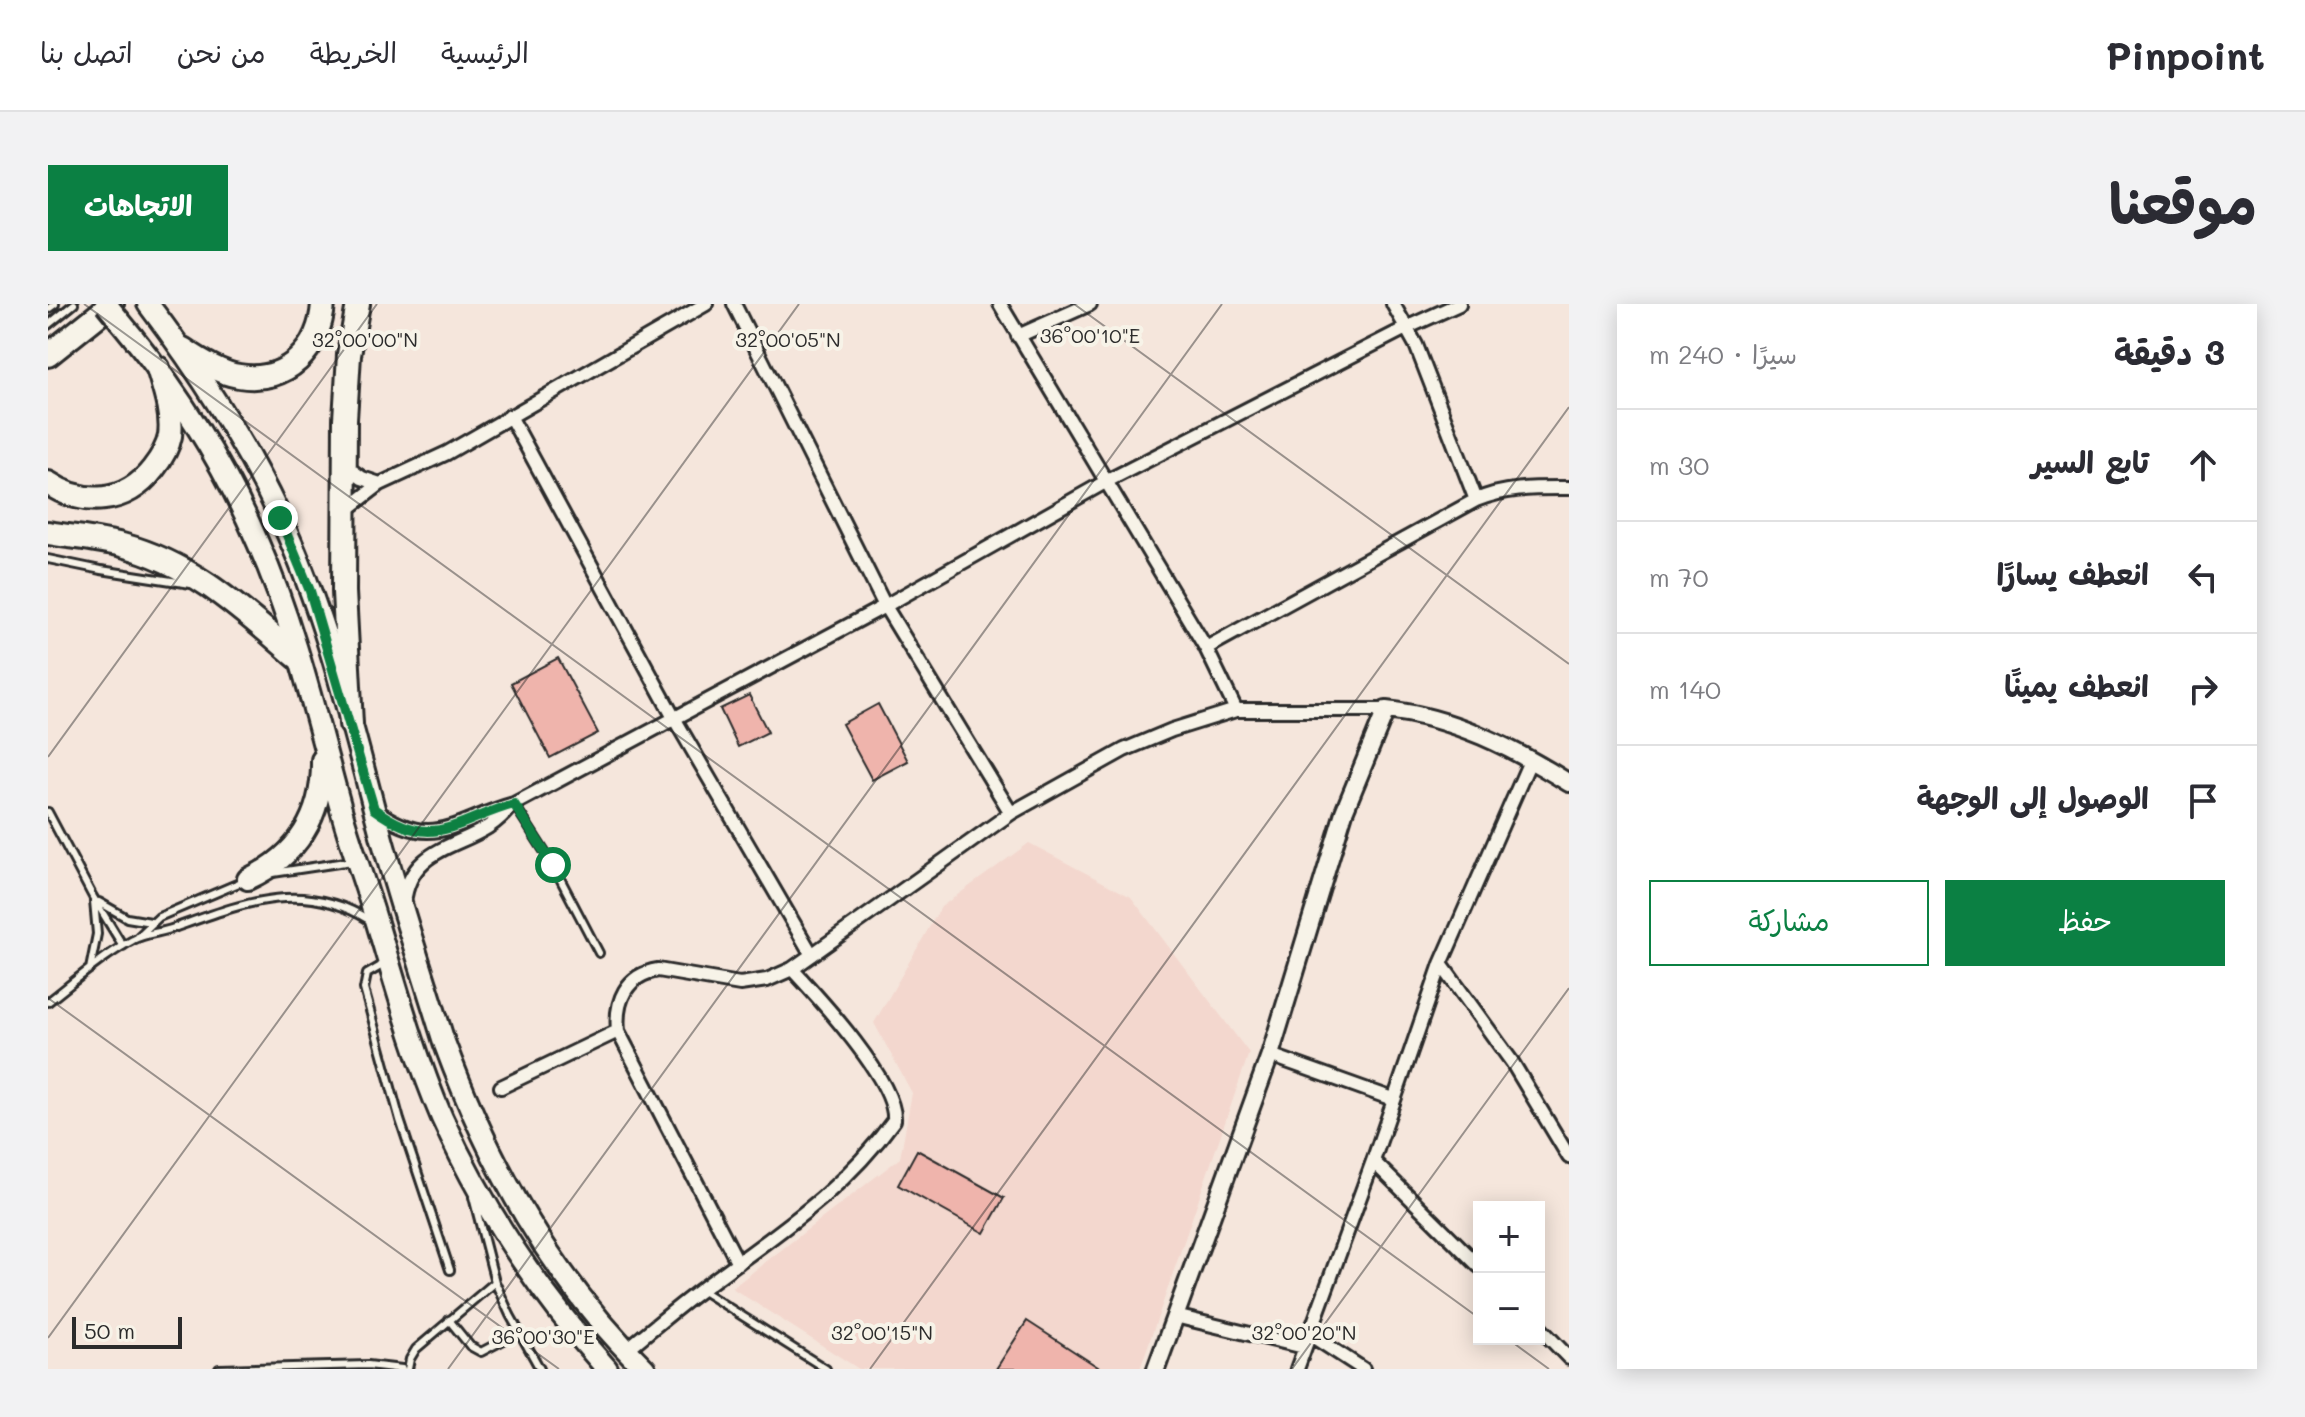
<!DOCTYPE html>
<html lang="ar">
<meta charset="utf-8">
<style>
body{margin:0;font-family:Mali,"Playpen Sans Arabic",sans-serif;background:#f2f2f3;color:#2b2b33;direction:rtl}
.controls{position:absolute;right:24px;bottom:24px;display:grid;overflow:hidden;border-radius:0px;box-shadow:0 4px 20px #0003}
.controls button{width:72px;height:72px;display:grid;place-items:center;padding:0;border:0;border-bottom:2px solid #e1e1e2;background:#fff;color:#2b2b33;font:40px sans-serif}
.scale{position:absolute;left:24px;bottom:20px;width:110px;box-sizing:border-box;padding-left:8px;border:4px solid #2b2b2b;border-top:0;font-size:22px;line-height:28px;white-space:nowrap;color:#2b2b2b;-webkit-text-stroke:6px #f7f3e8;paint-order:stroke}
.stop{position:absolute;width:24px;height:24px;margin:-18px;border:6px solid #0b8043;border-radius:50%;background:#fff}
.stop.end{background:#0b8043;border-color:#fff;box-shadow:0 2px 8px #0008}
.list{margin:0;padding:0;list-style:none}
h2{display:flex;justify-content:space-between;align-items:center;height:104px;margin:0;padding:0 32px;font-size:34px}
h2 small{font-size:26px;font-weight:400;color:#7c7c81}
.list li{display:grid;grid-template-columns:52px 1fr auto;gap:24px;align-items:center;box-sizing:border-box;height:112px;padding:0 32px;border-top:2px solid #e1e1e2}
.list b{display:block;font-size:30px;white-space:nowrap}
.list em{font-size:26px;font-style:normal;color:#7c7c81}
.actions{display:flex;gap:16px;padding:24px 32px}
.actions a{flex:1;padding:18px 0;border:2px solid #0b8043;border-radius:0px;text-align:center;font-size:28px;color:#0b8043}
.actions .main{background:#0b8043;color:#fff}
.icon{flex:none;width:44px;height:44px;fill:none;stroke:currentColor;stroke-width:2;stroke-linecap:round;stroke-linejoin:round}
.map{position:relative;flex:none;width:1521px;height:1065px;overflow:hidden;direction:ltr;border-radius:0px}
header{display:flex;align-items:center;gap:48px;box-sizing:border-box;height:112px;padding:0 40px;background:#fff;border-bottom:2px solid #e1e1e2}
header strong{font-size:38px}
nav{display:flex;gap:44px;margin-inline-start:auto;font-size:28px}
.intro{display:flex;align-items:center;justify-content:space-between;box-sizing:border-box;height:192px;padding:0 48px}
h1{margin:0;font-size:56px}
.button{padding:20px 36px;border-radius:0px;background:#0b8043;color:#fff;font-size:28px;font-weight:700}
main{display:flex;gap:48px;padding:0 48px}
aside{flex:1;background:#fff;border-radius:0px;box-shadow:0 4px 20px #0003}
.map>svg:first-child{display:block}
.built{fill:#f3d7ce}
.building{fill:#efb4ac;stroke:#2b2b2b;stroke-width:2}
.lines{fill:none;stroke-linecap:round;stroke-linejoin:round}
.service-casing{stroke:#2b2b2b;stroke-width:12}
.minor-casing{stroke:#2b2b2b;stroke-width:18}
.tertiary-casing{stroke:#2b2b2b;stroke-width:22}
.primary-casing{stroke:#2b2b2b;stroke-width:26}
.trunk-casing{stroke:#2b2b2b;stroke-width:28}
.service{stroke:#f7f3e8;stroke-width:6}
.minor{stroke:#f7f3e8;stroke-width:12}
.tertiary{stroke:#f7f3e8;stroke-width:16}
.primary{stroke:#f7f3e8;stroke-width:20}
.trunk{stroke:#f7f3e8;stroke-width:22}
.primary-bridge-casing{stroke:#2b2b2b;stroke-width:26;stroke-linecap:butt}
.primary-bridge{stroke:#f7f3e8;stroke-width:20}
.route{stroke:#0b8043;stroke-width:10}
.ticks{fill:none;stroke:#2b2b2b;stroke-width:2;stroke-opacity:0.45}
.ticks-label{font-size:20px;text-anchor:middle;fill:#2b2b2b;stroke:#f7f3e8;stroke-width:8;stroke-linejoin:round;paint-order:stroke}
</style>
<header>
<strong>Pinpoint</strong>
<nav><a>الرئيسية</a><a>الخريطة</a><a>من نحن</a><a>اتصل بنا</a></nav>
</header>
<div class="intro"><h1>موقعنا</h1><a class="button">الاتجاهات</a></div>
<main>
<aside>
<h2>3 دقيقة<small>سيرًا · 240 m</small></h2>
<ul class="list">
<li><svg class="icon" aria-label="ahead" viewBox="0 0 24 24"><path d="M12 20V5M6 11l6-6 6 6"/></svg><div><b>تابع السير</b></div><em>30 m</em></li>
<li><svg class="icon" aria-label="left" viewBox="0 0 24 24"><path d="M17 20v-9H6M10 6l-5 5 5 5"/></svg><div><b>انعطف يسارًا</b></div><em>70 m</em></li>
<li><svg class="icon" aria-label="right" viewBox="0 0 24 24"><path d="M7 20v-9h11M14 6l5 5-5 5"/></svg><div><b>انعطف يمينًا</b></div><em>140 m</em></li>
<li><svg class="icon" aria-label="arrive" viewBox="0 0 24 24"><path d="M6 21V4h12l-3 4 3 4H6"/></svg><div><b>الوصول إلى الوجهة</b></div></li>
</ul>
<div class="actions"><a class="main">حفظ</a><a>مشاركة</a></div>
</aside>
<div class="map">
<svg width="1521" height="1065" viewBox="0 0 1521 1065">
<rect width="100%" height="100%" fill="#f5e6dc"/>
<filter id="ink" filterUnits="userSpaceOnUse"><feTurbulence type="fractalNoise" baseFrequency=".0125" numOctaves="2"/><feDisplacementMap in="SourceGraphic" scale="16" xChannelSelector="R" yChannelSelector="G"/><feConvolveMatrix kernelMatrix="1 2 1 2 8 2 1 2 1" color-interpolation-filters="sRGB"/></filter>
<g filter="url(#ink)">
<path class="built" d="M981 539 1083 593 1201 749 1092 1065H811L684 984 852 854 864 789 826 719 893 603Z"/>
<path class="building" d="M510 354 550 429 502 454 463 379Z
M701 391 720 428 690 443 672 405Z
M830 400 860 457 824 476 794 420Z
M869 846 956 894 936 929 850 881Z
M979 1017 1053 1065H948Z"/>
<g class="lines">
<g class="service-casing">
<path id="service" d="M0 5 7 0
M0 21 26 0
M0 255 53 266 143 280
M466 500 505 561 551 649
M0 508 45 593 75 642
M225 569 304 557
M51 598 79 614 103 618
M90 633 111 613 198 576
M338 659 319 670 316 685 352 816 402 966
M42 665 49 630 46 597
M0 698C27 677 55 652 85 636 97 629 113 629 126 624 193 600 254 574 321 616
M425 893 447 978 462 1011 492 1065
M653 986 778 1065
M401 1016 422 1042 433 1048 471 1028
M171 1065 320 1061 354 1065
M360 1065 362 1055 368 1045 447 978"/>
</g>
<g class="minor-casing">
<path id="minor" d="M686 0 837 302 963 509
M952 0 1158 344 1188 406
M1345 0 1368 41 1428 196
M970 32 1042 0
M462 112 626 414 764 651
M297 162 314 174 332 180
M297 207 332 180 399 149 658 0
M1158 344 1428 196C1459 183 1488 184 1521 184
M326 505C385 549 407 516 466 500L837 302 1059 177 1360 23 1411 0
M356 599C363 532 432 547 463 501
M1393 660 1464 758 1521 853
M1222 751 1345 795
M453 783 570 727
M1325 857 1431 962
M690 959 570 727C567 697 578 671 610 666L692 680 719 676 744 665 963 509 1076 446 1124 426 1188 406H1338
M1127 1012 1256 1043
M1491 1023 1521 1054
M1261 1030 1315 1065
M578 1046C603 1026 628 1004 654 985 726 931 793 890 846 816 849 778 771 694 744 665
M1249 1065 1325 857 1393 660 1482 457"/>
</g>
<g class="tertiary-casing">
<path id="tertiary" d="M1108 1065 1222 751 1296 508 1338 406C1405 413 1465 444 1521 479"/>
</g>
<g class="primary-casing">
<path id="primary" d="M100 0C151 67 195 135 231 211 279 313 305 426 334 535 353 603 375 670 396 738 441 860 503 973 597 1065
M85 33C135 95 179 167 210 239 249 327 270 423 296 516 306 550 319 585 329 619 349 685 367 751 394 814 436 907 491 989 559 1065
M200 575C250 552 275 511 274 456"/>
</g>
<g class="trunk-casing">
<path id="trunk" d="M135 45C151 56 171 69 191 72 239 80 272 45 275 0
M0 51 64 0
M0 179C36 203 78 200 105 165 112 156 120 143 122 132 125 109 116 85 110 64
M0 229C24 233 50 235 74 241 146 260 194 306 249 353
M303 420 296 288 297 115 301 51 310 0"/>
</g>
<use href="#service" class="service"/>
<use href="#minor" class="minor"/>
<use href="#tertiary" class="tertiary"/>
<use href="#primary" class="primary"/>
<use href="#trunk" class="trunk"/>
<g class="primary-bridge-casing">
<path id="primary-bridge" d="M58 0 85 33"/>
</g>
<use href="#primary-bridge" class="primary-bridge"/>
</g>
</g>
<g class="lines" filter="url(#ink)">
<path class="route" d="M232 214 262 287 326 505C386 549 407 516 466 500L505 561"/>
</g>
<path class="ticks" d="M36 0 1431 1014M1026 0 1521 360M0 453 329 0M0 694 511 1065M0 1034 751 0M1460 1035 1501 1065M400 1065 1174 0M822 1065 1521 103M1244 1065 1521 684"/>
<g class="ticks-label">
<text x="1042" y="39">36°00'10"E</text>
<text x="740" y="43">32°00'05"N</text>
<text x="317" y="43">32°00'00"N</text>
<text x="834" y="1036">32°00'15"N</text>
<text x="1256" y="1036">32°00'20"N</text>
<text x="495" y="1040">36°00'30"E</text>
</g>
</svg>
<div class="controls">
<button>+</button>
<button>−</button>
</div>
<div class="scale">50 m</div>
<div class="stop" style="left:505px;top:561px"></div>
<div class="stop end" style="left:232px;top:214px"></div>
</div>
</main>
